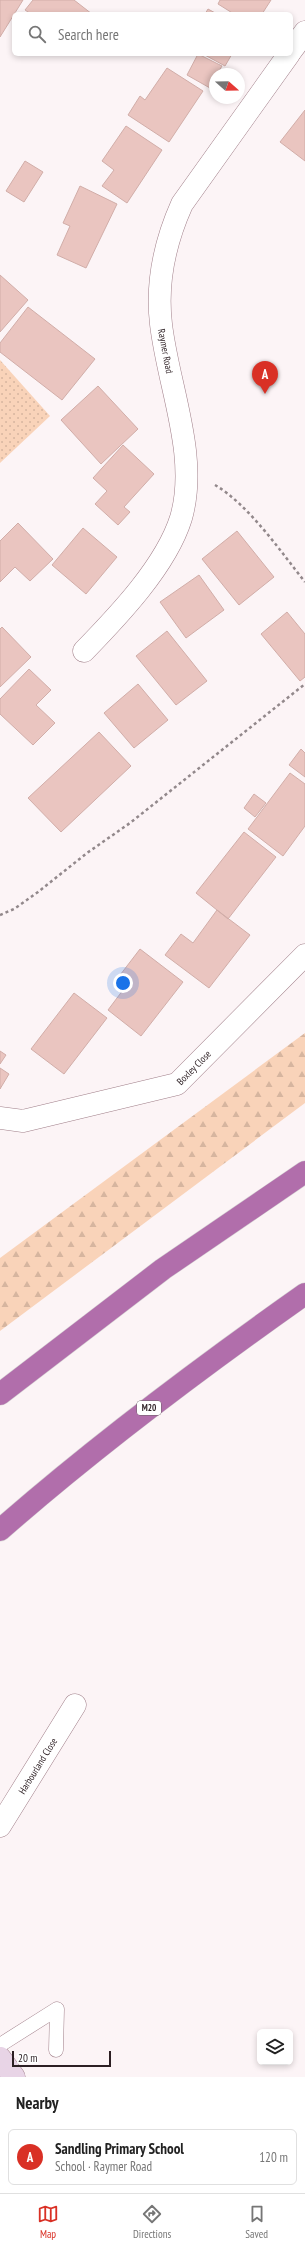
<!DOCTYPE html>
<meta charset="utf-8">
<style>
body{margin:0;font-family:"PT Sans Narrow",sans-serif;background:#f6f6f6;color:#222}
.controls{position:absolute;right:12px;bottom:12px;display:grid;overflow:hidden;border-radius:6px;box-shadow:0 2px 6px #0003}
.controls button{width:36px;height:36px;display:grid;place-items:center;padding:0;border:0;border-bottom:1px solid #e0e0e0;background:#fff;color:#222;font:20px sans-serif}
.compass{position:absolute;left:209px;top:68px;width:36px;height:36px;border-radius:50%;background:#fff;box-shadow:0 2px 6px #0003;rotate:110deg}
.scale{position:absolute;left:12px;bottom:10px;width:99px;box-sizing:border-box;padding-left:4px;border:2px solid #2c1f23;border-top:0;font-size:11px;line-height:14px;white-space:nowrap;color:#2c1f23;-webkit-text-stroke:3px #fff;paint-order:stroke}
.you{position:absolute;left:123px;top:983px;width:14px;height:14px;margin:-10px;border:3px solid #fff;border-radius:50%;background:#1a73e8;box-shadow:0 0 0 6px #1a73e833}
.badge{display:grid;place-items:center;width:26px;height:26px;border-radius:50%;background:#d93025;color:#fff;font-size:13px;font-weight:700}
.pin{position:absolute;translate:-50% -33px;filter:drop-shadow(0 1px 2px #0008)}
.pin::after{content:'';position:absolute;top:21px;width:14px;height:12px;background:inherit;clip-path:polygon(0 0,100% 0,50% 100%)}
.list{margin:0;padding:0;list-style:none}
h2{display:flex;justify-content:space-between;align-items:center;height:52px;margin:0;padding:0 16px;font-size:17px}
h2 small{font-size:13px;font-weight:400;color:#767676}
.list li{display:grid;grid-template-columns:26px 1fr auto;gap:12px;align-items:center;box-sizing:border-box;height:56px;margin:0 8px 8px;padding:0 8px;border:1px solid #e0e0e0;border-radius:6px}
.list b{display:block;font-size:15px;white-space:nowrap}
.list p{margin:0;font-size:13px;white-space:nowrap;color:#767676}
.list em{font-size:13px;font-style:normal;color:#767676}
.icon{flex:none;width:22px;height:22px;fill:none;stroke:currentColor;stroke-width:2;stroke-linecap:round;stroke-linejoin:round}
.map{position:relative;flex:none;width:305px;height:2077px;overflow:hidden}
.search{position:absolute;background:#fff;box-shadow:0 2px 6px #0003;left:12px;right:12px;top:12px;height:44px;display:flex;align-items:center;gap:10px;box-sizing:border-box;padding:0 14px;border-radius:6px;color:#767676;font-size:15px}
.sheet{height:116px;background:#fff}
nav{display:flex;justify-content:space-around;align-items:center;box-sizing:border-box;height:56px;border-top:1px solid #e0e0e0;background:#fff;font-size:11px;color:#767676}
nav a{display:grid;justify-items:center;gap:2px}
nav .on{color:#d93025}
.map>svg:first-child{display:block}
.grass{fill:url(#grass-dots)}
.forest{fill:url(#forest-firs)}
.building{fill:#eac5c0;stroke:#d1ada8}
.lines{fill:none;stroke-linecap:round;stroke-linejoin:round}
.lane-casing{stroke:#a07f89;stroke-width:15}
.street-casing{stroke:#a07f89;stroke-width:23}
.secondary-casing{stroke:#a07f89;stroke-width:23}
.highway-casing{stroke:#d5d2d3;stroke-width:23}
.path{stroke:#92888b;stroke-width:2.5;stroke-dasharray:3 3;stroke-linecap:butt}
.lane{stroke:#fff;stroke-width:14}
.street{stroke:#fff;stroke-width:22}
.secondary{stroke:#e8d4e6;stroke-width:22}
.highway{stroke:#b16eab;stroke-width:22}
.labels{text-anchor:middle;stroke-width:3;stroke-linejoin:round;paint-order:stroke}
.shield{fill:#fff;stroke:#6b6265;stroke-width:1}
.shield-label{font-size:9px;font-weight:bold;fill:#2c1f23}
.street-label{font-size:10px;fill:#2c1f23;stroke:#fff}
</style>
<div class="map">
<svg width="305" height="2077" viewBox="0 0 305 2077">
<defs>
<pattern id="grass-dots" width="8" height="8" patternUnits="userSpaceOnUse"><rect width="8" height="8" fill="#f9d3b9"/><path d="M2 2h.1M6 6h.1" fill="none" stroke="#d6b59f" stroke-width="1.8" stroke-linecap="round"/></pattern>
<pattern id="forest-firs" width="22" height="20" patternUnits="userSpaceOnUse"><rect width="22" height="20" fill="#f9d3b9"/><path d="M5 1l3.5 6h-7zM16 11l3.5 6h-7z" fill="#d6b59f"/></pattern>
</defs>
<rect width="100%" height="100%" fill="#fcf4f6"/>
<path class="grass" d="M0 360 50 416 0 463Z"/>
<path class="forest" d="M305 1033V1103L0 1331V1258Z"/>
<path class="building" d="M0 0H23L0 37Z
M33 0H74L92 14H31L25 10Z
M220 0H271L262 14H234L218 4Z
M208 9 217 14H205Z
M198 54 222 66 217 74H215L210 88 187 75Z
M203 54H232L225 66Z
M167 68 203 91 169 142 128 115 140 96 145 100Z
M305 110V161L280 142Z
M126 126 162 150 127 203 102 186 114 170 102 161Z
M25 161 43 172 24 202 6 191Z
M80 186 117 204 86 268 57 255 70 226 63 223Z
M0 275 28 300 0 332Z
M28 307 95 359 62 400 0 352V343Z
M98 386 138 429 101 464 61 420Z
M123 445 154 474 124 507 130 512 118 525 95 504 107 491 93 478Z
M18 523 53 559 30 581 15 567 0 582V541Z
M83 528 117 557 86 594 52 565Z
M237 531 274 577 239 605 202 559Z
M199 575 224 610 186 638 160 602Z
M287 612 305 634V677L300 681 261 634Z
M2 627 31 657 0 687V629Z
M167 631 207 681 176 705 136 656Z
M29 669 51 690 36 705 55 723 33 745 0 714V699Z
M138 684 168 720 134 748 104 713Z
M99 732 131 766 61 832 28 798Z
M301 749 305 753V777L289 765Z
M290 773 305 784V826L283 856 248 829Z
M254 794 266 803 255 817 244 808Z
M244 832 276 857 228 919 196 893Z
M217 910 250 935 209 988 165 955 181 934 193 943Z
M140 949 183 982 141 1036 108 1010 126 986 117 979Z
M74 993 107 1018 64 1074 31 1049Z
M0 1051 6 1055 0 1064Z
M0 1068 9 1074 0 1089Z"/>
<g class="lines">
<g class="lane-casing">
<path id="lane" d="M0 2045 57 2009 56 2050"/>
</g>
<g class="street-casing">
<g id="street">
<path d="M291 51 305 32"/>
<path d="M84 651C118 616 166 566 181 518 199 456 168 386 161 324 156 282 165 242 182 204L289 54"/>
<path id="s1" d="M0 1118 23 1121 177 1084 305 955"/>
<path id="s2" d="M0 1826 75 1705"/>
</g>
</g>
<g class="secondary-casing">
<path id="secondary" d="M0 2058 14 2077"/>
</g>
<g class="highway-casing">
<path id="highway" d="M0 1394 163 1269 305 1172
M0 1530C97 1445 200 1368 305 1294"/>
</g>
<path class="path" d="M215 485C249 505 281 552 305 582
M0 915 14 909 38 892 87 853 130 823 305 684"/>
<use href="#lane" class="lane"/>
<use href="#street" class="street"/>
<use href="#secondary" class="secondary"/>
<use href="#highway" class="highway"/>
</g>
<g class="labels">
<rect class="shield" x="137" y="1401" width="24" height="14" rx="3"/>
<g class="shield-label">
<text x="149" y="1411">M20</text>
</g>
<g class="street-label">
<text transform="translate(166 351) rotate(79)" y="4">Raymer Road</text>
<text dy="4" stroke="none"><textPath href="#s1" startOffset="205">Boxley Close</textPath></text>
<text dy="4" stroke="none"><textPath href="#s2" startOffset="71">Harbourland Close</textPath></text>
</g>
</g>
</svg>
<div class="controls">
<button><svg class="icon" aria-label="layers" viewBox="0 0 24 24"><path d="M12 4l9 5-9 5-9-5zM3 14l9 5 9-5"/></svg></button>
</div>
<svg class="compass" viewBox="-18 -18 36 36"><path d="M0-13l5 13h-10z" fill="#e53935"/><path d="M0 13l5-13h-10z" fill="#767676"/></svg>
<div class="scale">20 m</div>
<div class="you"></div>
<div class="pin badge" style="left:265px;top:394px">A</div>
<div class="search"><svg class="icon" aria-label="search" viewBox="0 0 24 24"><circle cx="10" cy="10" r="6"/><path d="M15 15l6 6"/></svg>Search here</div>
</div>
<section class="sheet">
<h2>Nearby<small></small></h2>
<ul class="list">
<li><span class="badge">A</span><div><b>Sandling Primary School</b><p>School · Raymer Road</p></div><em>120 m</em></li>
</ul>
</section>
<nav>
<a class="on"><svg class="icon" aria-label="map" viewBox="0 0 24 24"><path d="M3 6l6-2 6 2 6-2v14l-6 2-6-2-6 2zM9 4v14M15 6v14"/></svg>Map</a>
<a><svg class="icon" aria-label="directions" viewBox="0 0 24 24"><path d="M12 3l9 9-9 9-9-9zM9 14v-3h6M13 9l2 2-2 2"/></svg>Directions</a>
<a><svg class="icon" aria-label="saved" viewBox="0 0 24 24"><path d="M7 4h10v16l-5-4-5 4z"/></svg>Saved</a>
</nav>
